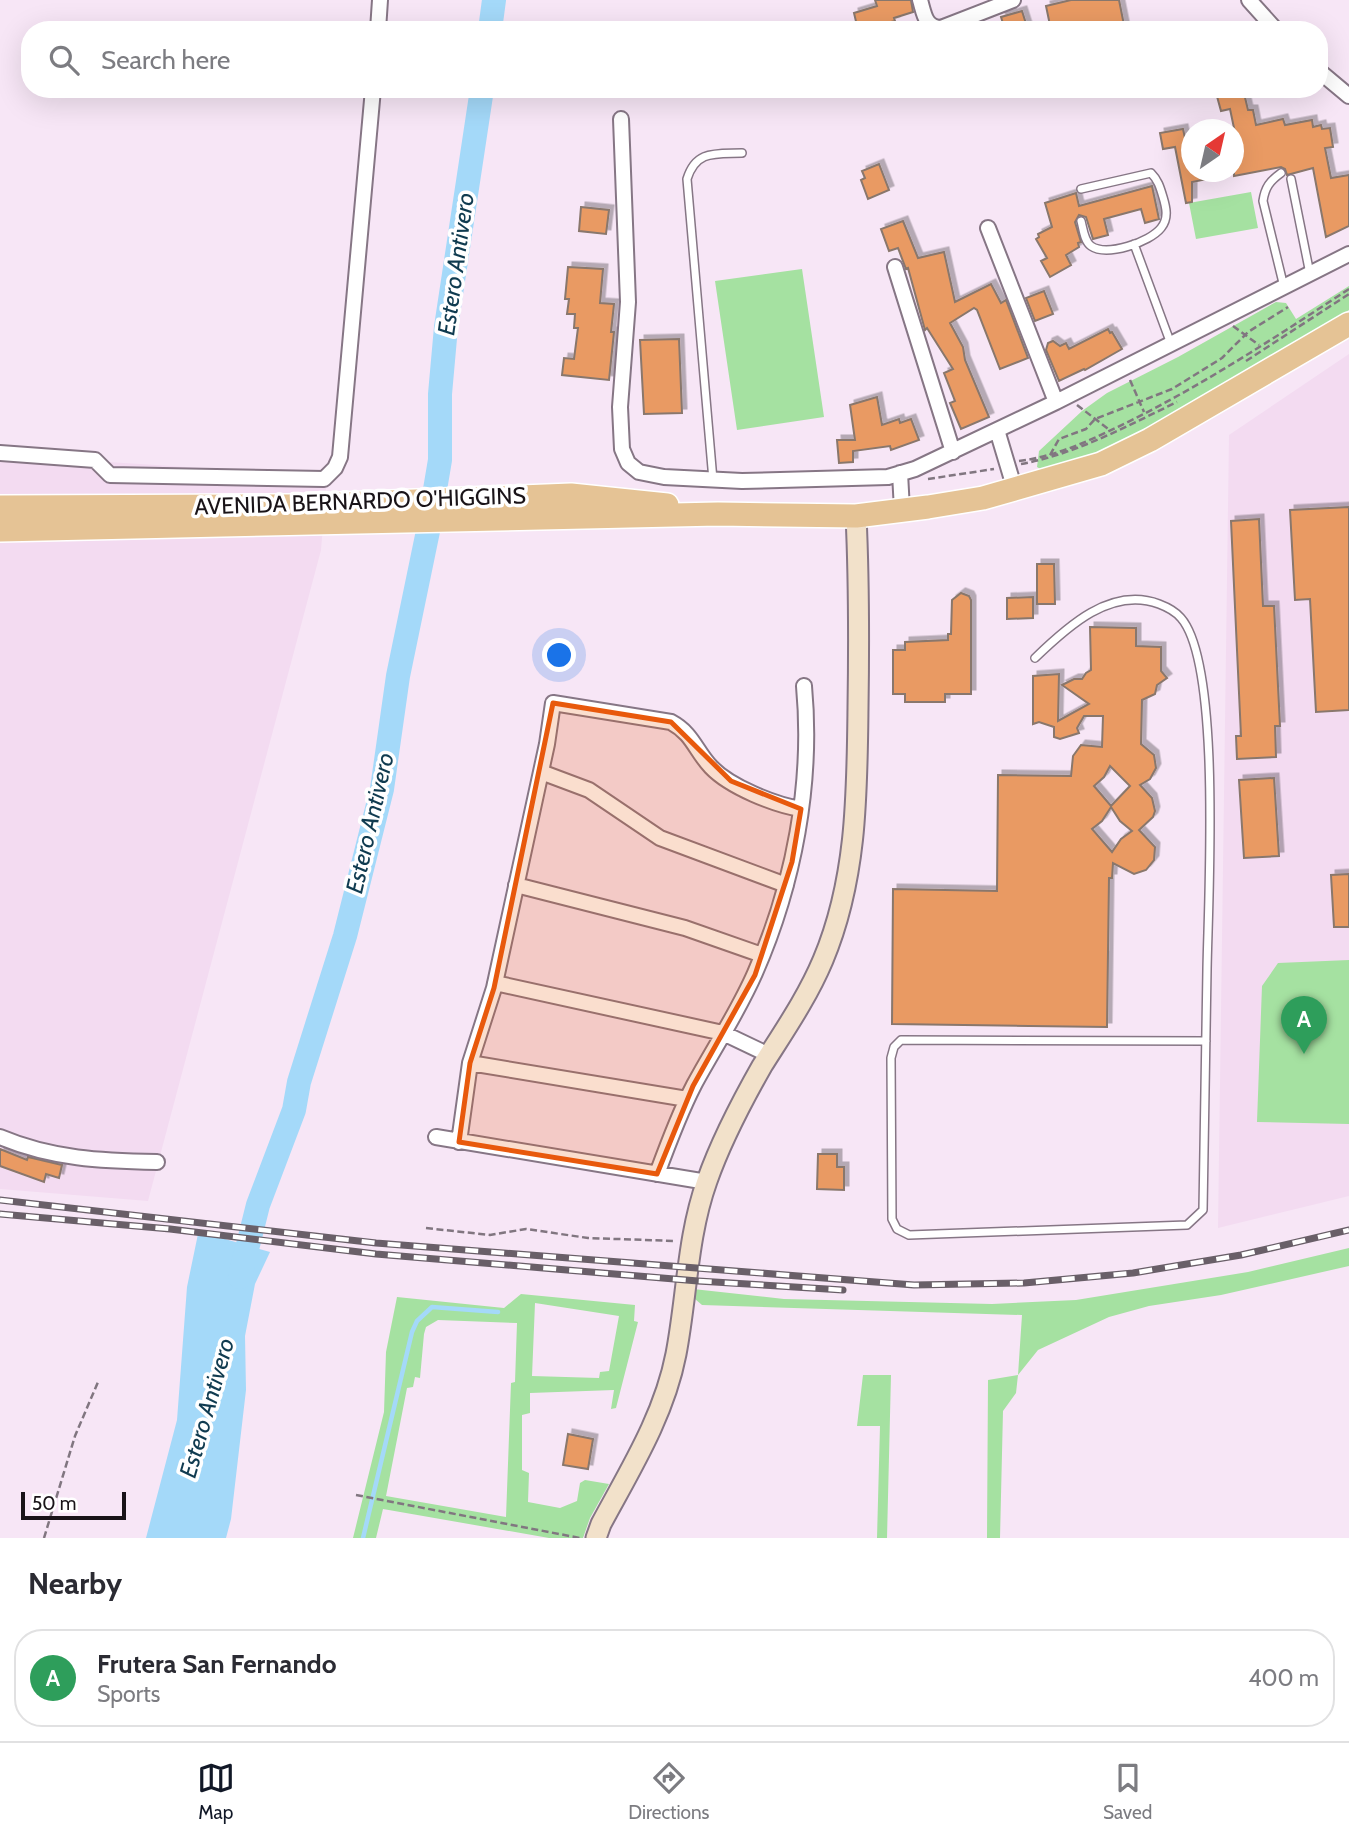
<!DOCTYPE html>
<style>
body{margin:0;font-family:Cabin,sans-serif;background:#f7f7f7;color:#2b2b33}
.compass{position:absolute;left:1181px;top:119px;width:63px;height:63px;border-radius:50%;background:#fff;box-shadow:0 7px 28px #0002;rotate:34deg}
.scale{position:absolute;left:21px;bottom:18px;width:105px;box-sizing:border-box;padding-left:7px;border:4px solid #191318;border-top:0;font-size:19px;line-height:24px;white-space:nowrap;color:#191318;-webkit-text-stroke:5px #fff;paint-order:stroke}
.you{position:absolute;left:560px;top:656px;width:24px;height:24px;margin:-18px;border:5px solid #fff;border-radius:50%;background:#1a73e8;box-shadow:0 0 0 10px #1a73e833}
.badge{display:grid;place-items:center;width:46px;height:46px;border-radius:50%;background:#111827;color:#fff;font-size:23px;font-weight:700}
.pin{position:absolute;translate:-50% -58px;filter:drop-shadow(0 2px 4px #0008)}
.pin::after{content:'';position:absolute;top:37px;width:24px;height:21px;background:inherit;clip-path:polygon(0 0,100% 0,50% 100%)}
.list{margin:0;padding:0;list-style:none}
h2{display:flex;justify-content:space-between;align-items:center;height:91px;margin:0;padding:0 28px;font-size:30px}
h2 small{font-size:23px;font-weight:400;color:#7c7c81}
.list li{display:grid;grid-template-columns:46px 1fr auto;gap:21px;align-items:center;box-sizing:border-box;height:98px;margin:0 14px 14px;padding:0 14px;border:2px solid #e1e1e2;border-radius:28px}
.list b{display:block;font-size:26px;white-space:nowrap}
.list p{margin:0;font-size:23px;white-space:nowrap;color:#7c7c81}
.list em{font-size:23px;font-style:normal;color:#7c7c81}
.icon{flex:none;width:38px;height:38px;fill:none;stroke:currentColor;stroke-width:2;stroke-linecap:round;stroke-linejoin:round}
.map{position:relative;flex:none;width:1349px;height:1538px;overflow:hidden}
.search{position:absolute;background:#fff;box-shadow:0 7px 28px #0002;left:21px;right:21px;top:21px;height:77px;display:flex;align-items:center;gap:18px;box-sizing:border-box;padding:0 24px;border-radius:28px;color:#7c7c81;font-size:26px}
.sheet{height:203px;background:#fff}
nav{display:flex;justify-content:space-around;align-items:center;box-sizing:border-box;height:98px;border-top:2px solid #e1e1e2;background:#fff;font-size:19px;color:#7c7c81}
nav a{display:grid;justify-items:center;gap:4px}
nav .on{color:#111827}
.map>svg:first-child{display:block}
.built{fill:#f3dbf1}
.green{fill:#a5e1a1;fill-rule:evenodd}
.water{fill:#a4d9f9}
.lines{fill:none;stroke-linecap:round;stroke-linejoin:round}
.stream{stroke:#a4d9f9;stroke-width:4.5}
.river{stroke:#a4d9f9;stroke-width:24}
.building{fill:#e99a64;stroke:#89776c;stroke-width:2;fill-rule:evenodd;filter:url(#shadow)}
.lane-casing{stroke:#867685;stroke-width:10}
.street-casing{stroke:#867685;stroke-width:18}
.secondary-casing{stroke:#867685;stroke-width:23}
.primary-casing{stroke:#fff;stroke-width:26}
.path{stroke:#817680;stroke-width:2.5;stroke-dasharray:7 3.5;stroke-linecap:butt}
.lane{stroke:#fff;stroke-width:7}
.street{stroke:#fff;stroke-width:14}
.secondary{stroke:#f2e1ca;stroke-width:19}
.primary{stroke:#e5c395;stroke-width:23}
.rail-casing{stroke:#695f68;stroke-width:7}
.rail{stroke:#fff;stroke-width:4.5;stroke-dasharray:13;stroke-linecap:butt}
.marked{fill:#e8590c;fill-opacity:0.2;stroke:#e8590c;stroke-width:5;stroke-linejoin:round}
.labels{text-anchor:middle;stroke-width:7;stroke-linejoin:round;paint-order:stroke}
.street-label{font-size:23px;fill:#191318;stroke:#fff}
.water-label{font-size:24px;font-style:italic;fill:#103b50;stroke:#fff}
</style>
<div class="map">
<svg width="1349" height="1538" viewBox="0 0 1349 1538">
<defs>
<filter id="shadow"><feDropShadow dx="4.5" dy="-4.5" stdDeviation="0" flood-color="#0004"/></filter>
</defs>
<rect width="100%" height="100%" fill="#f7e6f6"/>
<path class="built" d="M1349 354V1196L1218 1228 1229 435Z
M0 455 327 476 321 550 148 1201 0 1189Z"/>
<path class="green" d="M1251 192 1258 228 1196 239 1189 203Z
M802 269 824 417 737 430 715 281Z
M1349 286V310L1189 410 1084 459 1042 470 1037 467 1039 451 1082 411 1107 393 1178 357 1276 302 1286 303 1296 319Z
M1349 960V1124L1257 1122 1262 986 1278 963Z
M1349 1248V1266L1221 1295 1149 1306 1109 1317 1038 1350 1018 1375 1016 1393 1003 1411 1000 1538H987L988 1380 1018 1375 1022 1315 702 1305 695 1299 693 1289 784 1299 992 1304 1076 1300 1248 1272Z
M521 1294 635 1305 634 1321 638 1322 616 1408 611 1409 614 1390 530 1393V1413L522 1415V1470L529 1473 528 1502 560 1508 577 1501 580 1483 585 1480 609 1484 590 1518 583 1538H549L383 1509 376 1538H353L384 1412 386 1352 397 1297 504 1308ZM535 1303 619 1316 609 1371 600 1372 599 1378 532 1376ZM438 1320 517 1323 515 1382 511 1383 506 1517 386 1496 407 1388 413 1387 415 1377 420 1378 424 1334 426 1327Z
M863 1375H891L887 1538H877L880 1426H857Z"/>
<path class="water" d="M198 1234 225 1239 270 1252 255 1284 245 1336 246 1390 231 1519 226 1538H146L177 1420 187 1287Z"/>
<g class="lines">
<path class="stream" d="M363 1538 412 1332 417 1321 432 1307 498 1312"/>
<path class="river" d="M490 30 494 0
M240 1277 258 1205 294 1110 299 1082 345 936 382 789 398 676 428 531 440 460V394L446 327 482 89"/>
</g>
<path class="building" d="M875 0H911L913 12 894 18 895 21 858 30 854 13 877 6Z
M1071 0H1119L1125 30H1051L1046 6Z
M1022 11 1028 30H1005L1001 17Z
M1215 89H1243L1248 110H1253L1256 125 1283 119 1285 125 1312 120 1313 127 1321 125 1322 129 1330 128 1333 147 1325 148 1331 178 1349 175V226L1326 237 1313 168 1287 175 1285 169 1281 167 1234 176V148L1238 147 1230 109 1221 111Z
M1183 129 1189 157 1192 156V172H1216L1217 177 1192 182V202L1186 203 1175 147 1163 149 1160 133Z
M879 164 889 190 868 199 861 180 865 178 862 171Z
M1152 186 1159 219 1145 223 1141 209 1104 219 1108 235 1093 239 1086 217 1079 215 1075 222 1081 242 1078 243 1079 247 1066 255 1071 265 1050 277 1041 261 1047 258 1036 239 1039 237 1038 234 1052 227 1045 203 1076 193 1079 206Z
M581 207 609 210 606 234 579 231Z
M903 221 918 258 944 252 955 302 991 284 1001 303 1006 300 1028 358 1000 369 977 310 974 308 950 323 963 347 965 360 989 417 961 429 950 403 955 401 944 373 953 369 927 328 925 330 908 268 906 269 898 248 889 251 881 229Z
M568 267 603 269 600 303 614 304 611 332H614L609 380 562 375 564 358 574 359 578 328H574L575 314H567L569 299H565Z
M1044 291 1053 314 1035 321 1026 298Z
M1108 329 1110 333 1112 332 1122 349 1085 370 1084 369 1059 381 1046 350 1048 343 1053 341 1060 346 1066 343 1069 349Z
M679 339 682 413 644 414 640 340Z
M877 397 882 425 899 419 900 423 911 419 919 440 891 450 890 446 853 451V462L839 463 837 440H855L850 405Z
M1349 507V710L1316 712 1310 599 1295 600 1290 510Z
M1259 519 1263 606H1274L1280 726H1275L1276 757 1237 759 1236 736H1241L1231 521Z
M1037 564H1054L1055 604H1037Z
M961 593 969 596 971 600V694H945V702H905V694H893V650H905V642L948 640V634H951L952 600Z
M1033 597V618L1007 619V598Z
M1090 627 1136 628V646L1161 647V671L1167 678 1157 685 1155 694 1142 700 1141 744 1154 755 1156 768 1150 779 1140 785 1152 798 1155 811 1153 817 1139 830 1155 847 1154 860 1146 870 1134 874 1113 863 1112 878H1109L1107 1027 892 1024 893 889 997 891 998 775 1071 776 1073 756 1081 745 1102 747 1103 716H1084L1077 728 1079 733 1060 739 1054 737V727L1039 722 1033 724V676L1059 674 1058 721 1089 704 1062 685 1074 679H1082L1086 673 1091 670ZM1110 766 1130 786 1111 806 1094 786 1104 777ZM1111 807 1120 821 1132 831 1121 839 1112 852 1092 829 1102 821Z
M1274 778 1279 856 1244 858 1239 780Z
M1349 874V927H1334L1331 875Z
M0 1149 27 1160 28 1157 62 1165 59 1178 46 1174 44 1182 0 1166Z
M818 1154H837V1167H844V1190L817 1189Z
M568 1434 593 1439 588 1469 563 1465Z"/>
<g class="lines">
<g class="lane-casing">
<path id="lane" d="M1281 173C1270 181 1265 187 1263 201L1284 287
M1291 179 1310 274
M1081 189 1151 173C1158 180 1160 187 1163 197 1166 207 1169 218 1161 228 1150 242 1107 257 1091 246 1084 241 1083 228 1081 221
M1134 244 1171 344
M713 480 687 179C696 150 715 154 742 153
M1035 658C1067 627 1111 586 1159 604 1167 607 1176 612 1181 618 1222 665 1208 902 1207 970 1206 1050 1204 1130 1203 1210L1187 1225 909 1235 897 1229 892 1219 891 1058 894 1047 901 1040 1206 1041"/>
</g>
<g class="street-casing">
<path id="street" d="M920 0C924 13 925 28 941 28L1013 0
M1249 0 1276 30
M378 30 380 0
M1319 71 1349 96
M621 119 628 302 620 407 622 449 628 463 639 472 664 477 742 481 888 477 915 469 1056 402 1349 254
M988 228 1056 402
M895 267 953 452
M997 430 1015 490
M0 453 95 460 110 475 324 479 335 468 340 457 373 89
M900 473 902 510
M541 772 589 790 660 838 786 885
M516 885 685 928 762 955
M495 983 723 1033 769 1055
M470 1063 687 1099
M0 1137C52 1159 102 1161 157 1162
M436 1137 707 1182
M459 1142 470 1063 494 988 547 744 553 703 671 722C693 734 695 750 711 767 730 787 775 805 801 809
M657 1174C668 1144 679 1114 694 1085 714 1048 738 1012 755 973 794 884 813 783 804 686"/>
</g>
<g class="secondary-casing">
<path id="secondary" d="M596 1538 601 1524C630 1470 664 1416 676 1354 687 1297 687 1237 707 1181 721 1141 741 1103 762 1066 784 1031 807 998 823 960 857 879 857 794 858 708 859 644 859 580 856 516"/>
</g>
<g class="primary-casing">
<path id="primary" d="M0 507 289 506 571 495 667 505
M0 530 718 514 856 516 928 507 983 498 1101 464 1150 440 1349 324"/>
</g>
<path class="path" d="M1233 326 1259 345
M1246 361 1349 294
M1130 380 1144 412
M1077 405 1111 431
M1050 455 1059 439 1086 429 1095 419 1172 389 1222 358 1248 332 1288 307
M1019 461C1060 456 1097 437 1134 419 1209 381 1279 335 1349 289
M1021 464C1076 454 1127 426 1177 402
M928 479 994 469
M426 1228 490 1235 526 1229 588 1238 675 1241
M356 1495 580 1538
M44 1538 75 1436 98 1382"/>
<use href="#lane" class="lane"/>
<use href="#street" class="street"/>
<use href="#secondary" class="secondary"/>
<use href="#primary" class="primary"/>
<g class="rail-casing">
<path id="rail" d="M0 1200 376 1243 914 1285 1024 1283 1133 1273 1241 1255 1349 1230
M0 1214 170 1229 376 1254 698 1281 843 1290"/>
</g>
<use href="#rail" class="rail"/>
</g>
<path class="marked" d="M553 703 671 722 731 781 801 809 792 862 755 975 693 1086 657 1174 459 1142 470 1063 494 988Z"/>
<g class="labels">
<g class="street-label">
<text transform="translate(360 501) rotate(-2)" y="8">AVENIDA BERNARDO O'HIGGINS</text>
</g>
<g class="water-label">
<text transform="translate(456 264) rotate(-82)" y="8">Estero Antivero</text>
<text transform="translate(370 823) rotate(-77)" y="8">Estero Antivero</text>
<text transform="translate(207 1408) rotate(-74)" y="8">Estero Antivero</text>
</g>
</g>
</svg>
<svg class="compass" viewBox="-18 -18 36 36"><path d="M0-13l5 13h-10z" fill="#e53935"/><path d="M0 13l5-13h-10z" fill="#7c7c81"/></svg>
<div class="scale">50 m</div>
<div class="you"></div>
<div class="pin badge" style="left:1304px;top:1054px;background:#2e9e5b">A</div>
<div class="search"><svg class="icon" aria-label="search" viewBox="0 0 24 24"><circle cx="10" cy="10" r="6"/><path d="M15 15l6 6"/></svg>Search here</div>
</div>
<section class="sheet">
<h2>Nearby<small></small></h2>
<ul class="list">
<li><span class="badge" style="background:#2e9e5b">A</span><div><b>Frutera San Fernando</b><p>Sports</p></div><em>400 m</em></li>
</ul>
</section>
<nav>
<a class="on"><svg class="icon" aria-label="map" viewBox="0 0 24 24"><path d="M3 6l6-2 6 2 6-2v14l-6 2-6-2-6 2zM9 4v14M15 6v14"/></svg>Map</a>
<a><svg class="icon" aria-label="directions" viewBox="0 0 24 24"><path d="M12 3l9 9-9 9-9-9zM9 14v-3h6M13 9l2 2-2 2"/></svg>Directions</a>
<a><svg class="icon" aria-label="saved" viewBox="0 0 24 24"><path d="M7 4h10v16l-5-4-5 4z"/></svg>Saved</a>
</nav>
